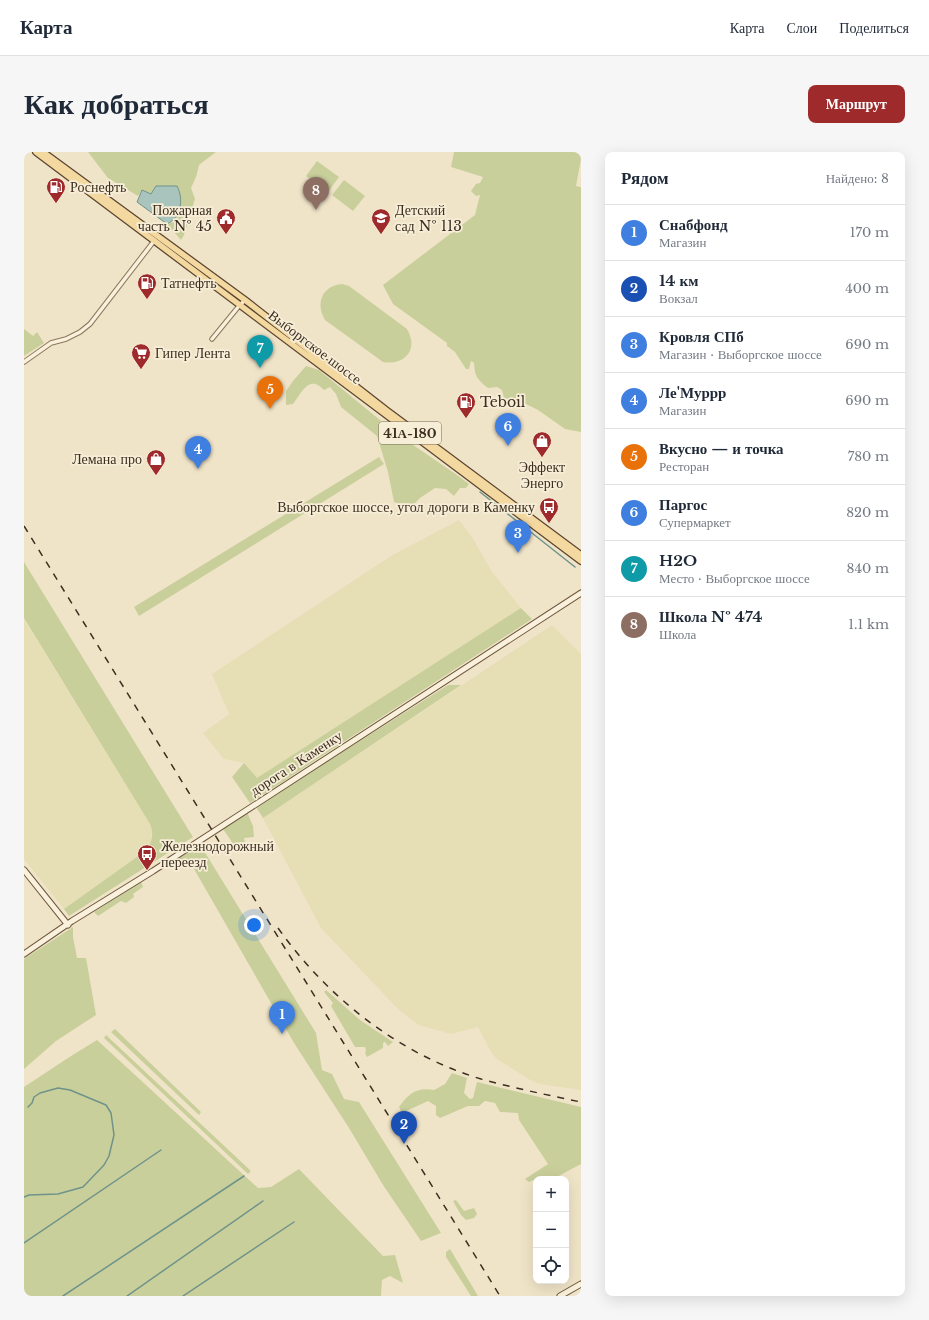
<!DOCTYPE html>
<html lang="ru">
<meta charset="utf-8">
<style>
body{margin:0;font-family:"Libre Baskerville",serif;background:#f6f6f7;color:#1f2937}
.controls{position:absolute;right:12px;bottom:12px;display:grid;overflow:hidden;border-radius:8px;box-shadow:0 4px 16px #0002}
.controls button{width:36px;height:36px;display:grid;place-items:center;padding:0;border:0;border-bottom:1px solid #e0e1e3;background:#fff;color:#1f2937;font:20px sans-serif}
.you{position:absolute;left:230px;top:773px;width:14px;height:14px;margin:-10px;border:3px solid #fff;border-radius:50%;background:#1a73e8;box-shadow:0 0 0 6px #1a73e833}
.badge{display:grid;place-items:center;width:26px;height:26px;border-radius:50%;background:#9e2a2b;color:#fff;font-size:13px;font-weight:700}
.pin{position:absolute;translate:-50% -33px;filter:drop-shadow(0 1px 2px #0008)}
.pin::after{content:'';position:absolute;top:21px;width:14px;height:12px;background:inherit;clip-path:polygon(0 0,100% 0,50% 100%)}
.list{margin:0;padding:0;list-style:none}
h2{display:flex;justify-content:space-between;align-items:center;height:52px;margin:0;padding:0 16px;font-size:17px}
h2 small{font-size:13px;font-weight:400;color:#747a83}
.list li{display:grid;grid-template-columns:26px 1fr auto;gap:12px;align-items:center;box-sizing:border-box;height:56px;padding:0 16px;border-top:1px solid #e0e1e3}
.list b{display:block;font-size:15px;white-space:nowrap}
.list p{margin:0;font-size:13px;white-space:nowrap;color:#747a83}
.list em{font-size:13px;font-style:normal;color:#747a83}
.icon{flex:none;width:22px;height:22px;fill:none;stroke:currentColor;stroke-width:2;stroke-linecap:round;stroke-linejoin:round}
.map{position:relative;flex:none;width:557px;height:1144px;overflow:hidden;border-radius:8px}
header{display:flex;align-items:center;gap:24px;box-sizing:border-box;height:56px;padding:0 20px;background:#fff;border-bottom:1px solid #e0e1e3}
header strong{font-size:19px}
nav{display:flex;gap:22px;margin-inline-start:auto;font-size:14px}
.intro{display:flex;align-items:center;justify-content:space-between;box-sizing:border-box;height:96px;padding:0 24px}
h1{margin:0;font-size:28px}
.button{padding:10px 18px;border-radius:8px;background:#9e2a2b;color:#fff;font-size:14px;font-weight:700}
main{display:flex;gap:24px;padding:0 24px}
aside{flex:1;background:#fff;border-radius:8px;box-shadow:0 4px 16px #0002}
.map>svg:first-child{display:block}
.farmland{fill:#e6deb5}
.green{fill:#c9cf9b}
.water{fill:#a9c4bc;stroke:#6f938a}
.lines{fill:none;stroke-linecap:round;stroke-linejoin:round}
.stream{stroke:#6f938a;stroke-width:1.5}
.street-casing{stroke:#8d765c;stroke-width:5.5}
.secondary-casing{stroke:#6f573f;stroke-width:7}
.primary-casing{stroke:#5b4430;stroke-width:8}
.street{stroke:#faf1dc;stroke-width:3.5}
.secondary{stroke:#faf1dc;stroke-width:5}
.primary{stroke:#f3d9a0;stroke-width:5.5}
.rail{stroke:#3d2e20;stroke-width:1.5;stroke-dasharray:7 7;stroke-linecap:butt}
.labels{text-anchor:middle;stroke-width:3.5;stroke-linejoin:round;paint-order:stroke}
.shield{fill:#f7eed8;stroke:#756857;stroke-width:1}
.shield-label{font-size:13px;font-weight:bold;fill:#3d2e20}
.poi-label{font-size:14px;fill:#3d2e20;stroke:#f7eed8;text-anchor:start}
.street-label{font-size:14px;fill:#3d2e20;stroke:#f7eed8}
</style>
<header>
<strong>Карта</strong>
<nav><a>Карта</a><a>Слои</a><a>Поделиться</a></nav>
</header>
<div class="intro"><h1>Как добраться</h1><a class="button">Маршрут</a></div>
<main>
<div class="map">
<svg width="557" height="1144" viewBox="0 0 557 1144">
<rect width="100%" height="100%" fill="#f0e4c8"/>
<path class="farmland" d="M435 368 448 385 468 420 497 456 233 627 220 611 200 607 179 581 205 562 188 522 367 404Z
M0 467 126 672 128 677 127 690 124 697 40 757 0 707Z
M528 473 557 502V938L516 932 506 928 476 909 470 904 466 898 454 875 427 882 395 873 375 858 297 776 239 666Z"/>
<path class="green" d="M64 0H192L175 13 172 25 167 36 171 47 160 83 157 88 143 72 150 70 153 34H132L127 42 118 38 114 44 84 26Z
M430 0H557V7L552 34 557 35V280L541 277 514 258 502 252 480 246 478 238 473 235 464 236C453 227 451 225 450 211L447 209 445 217H442L431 200 423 194V191L369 152 359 133 451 63 456 43 452 44 447 39 452 32 456 31 459 25 427 15Z
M293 9 315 25 304 40 282 24Z
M320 28 341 44 329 59 308 43Z
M318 132 325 134 383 177C395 197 381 214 359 210L301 168C291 151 298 134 318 132Z
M0 177 9 184 13 180 20 191 0 204Z
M282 214 295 218 373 282 433 323 445 332 442 336H436L430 344 422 337 411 336 396 346 386 356 370 350 364 320 353 284 317 255 312 242 306 235 300 238C285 222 278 240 269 252L262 253V239L269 229Z
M355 305 360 312 115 464 110 455Z
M0 410 169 685 45 764 40 757 124 697C128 688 130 681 126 672L0 466Z
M497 456 508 467 226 651 208 625 220 611 233 626Z
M424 533H437L239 666 232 655Z
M223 660 229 674 230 685 220 686 221 690 212 696 199 677Z
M177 694 292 881 298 918 308 922 320 947 335 950 417 1081 397 1089 359 1033 325 976 270 891 166 710 162 711 153 707Z
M117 730 119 735 109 742 110 745 102 751 97 749 74 764 70 760Z
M49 775V785L53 806H62L72 863 32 889 0 917V807Z
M302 838 336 868 369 890 364 894 361 890 359 891V896L343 905 341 901 342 898 341 895H331L307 854 309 851 300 840Z
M91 877 177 960 175 963 87 880Z
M82 883 227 1019 224 1022 80 886Z
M73 888 234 1036 247 1035 275 1017 359 1104 371 1103 379 1131 366 1124 358 1128 357 1144H0V935L47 904Z
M428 921 443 926 440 941 446 947 449 946 453 930 557 955V1012L529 1027H512L505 1030 501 1027 524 1012 495 968 494 961 476 960 471 951 461 949 455 954H444L416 966 412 963V954L404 949 378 961 375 955C385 941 393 935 410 938L421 932Z
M432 1048 440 1059 450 1056 453 1062 450 1066 442 1068 437 1063 429 1049Z
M426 1097 454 1144H447L422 1105V1100Z"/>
<path class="water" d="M132 34H153C160 47 157 66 143 72L113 50 118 38 127 42Z"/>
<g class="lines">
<path class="stream" d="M456 340 551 415
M0 1045 5 1043 34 1042 59 1035 80 1013 85 1004 90 983 87 961 82 953 46 938 34 936 16 941 10 945 8 951 4 955
M0 1091 137 998
M39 1144 220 1024
M103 1144 239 1049
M159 1144 270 1070"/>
<g class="street-casing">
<path id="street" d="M188 187 215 154 221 148
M0 210 27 191 42 187 56 180 66 172 130 89"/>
</g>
<g class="secondary-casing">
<path id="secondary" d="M0 718 44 773
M0 802 48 769 129 719 557 441
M536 1144 557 1132"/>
</g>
<g class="primary-casing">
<path id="primary" d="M12 0 557 409
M19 0 221 148 362 258 557 403"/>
</g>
<use href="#street" class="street"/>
<use href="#secondary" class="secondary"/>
<use href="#primary" class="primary"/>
<path class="rail" d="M0 374 476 1144
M254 776C303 845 374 902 457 927 490 936 523 943 557 950"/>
</g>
<defs>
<g id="fuel-pin" transform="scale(1)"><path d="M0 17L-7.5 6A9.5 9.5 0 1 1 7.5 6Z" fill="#9e2a2b" stroke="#f7eed8"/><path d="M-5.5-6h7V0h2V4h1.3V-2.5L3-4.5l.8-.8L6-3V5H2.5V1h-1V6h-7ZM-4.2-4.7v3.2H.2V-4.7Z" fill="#fff"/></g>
<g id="civic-pin" transform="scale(1)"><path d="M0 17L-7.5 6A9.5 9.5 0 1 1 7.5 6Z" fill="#9e2a2b" stroke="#f7eed8"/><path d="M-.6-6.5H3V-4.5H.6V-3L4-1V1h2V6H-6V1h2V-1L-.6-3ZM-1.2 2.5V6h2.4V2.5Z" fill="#fff"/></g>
<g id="school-pin" transform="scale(1)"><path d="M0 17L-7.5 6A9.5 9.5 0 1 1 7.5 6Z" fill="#9e2a2b" stroke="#f7eed8"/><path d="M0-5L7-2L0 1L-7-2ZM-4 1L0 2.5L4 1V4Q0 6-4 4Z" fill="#fff"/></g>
<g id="supermarket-pin" transform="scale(1)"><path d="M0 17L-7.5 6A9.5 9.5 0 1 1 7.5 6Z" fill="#9e2a2b" stroke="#f7eed8"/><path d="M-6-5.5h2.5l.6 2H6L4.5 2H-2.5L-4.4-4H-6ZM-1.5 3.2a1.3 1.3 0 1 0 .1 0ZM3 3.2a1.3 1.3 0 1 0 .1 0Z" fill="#fff"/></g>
<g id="shop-pin" transform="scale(1)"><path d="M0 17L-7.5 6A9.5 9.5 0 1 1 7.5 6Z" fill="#9e2a2b" stroke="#f7eed8"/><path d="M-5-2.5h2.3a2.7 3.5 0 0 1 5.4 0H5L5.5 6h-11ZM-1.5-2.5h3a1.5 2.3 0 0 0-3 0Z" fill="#fff"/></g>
<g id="bus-pin" transform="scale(1)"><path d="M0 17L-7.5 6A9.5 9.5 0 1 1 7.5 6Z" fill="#9e2a2b" stroke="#f7eed8"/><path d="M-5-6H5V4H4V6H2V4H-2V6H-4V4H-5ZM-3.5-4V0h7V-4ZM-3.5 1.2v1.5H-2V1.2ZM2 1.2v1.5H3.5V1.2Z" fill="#fff"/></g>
</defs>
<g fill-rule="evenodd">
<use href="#fuel-pin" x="32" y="35"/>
<use href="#civic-pin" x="202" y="66"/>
<use href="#school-pin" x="357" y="66"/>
<use href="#fuel-pin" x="123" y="131"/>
<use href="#supermarket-pin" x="117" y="201"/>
<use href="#fuel-pin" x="442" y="250"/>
<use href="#shop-pin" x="518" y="289"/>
<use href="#shop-pin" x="132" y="307"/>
<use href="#bus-pin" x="525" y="355"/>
<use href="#bus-pin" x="123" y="702"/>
</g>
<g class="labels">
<rect class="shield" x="355" y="270" width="62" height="22" rx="3"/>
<g class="shield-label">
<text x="386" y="286">41А-180</text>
</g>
<g class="poi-label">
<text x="46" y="40">Роснефть</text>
<text x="188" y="63" text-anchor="end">Пожарная<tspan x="188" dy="16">часть № 45</tspan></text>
<text x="371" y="63">Детский<tspan x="371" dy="16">сад № 113</tspan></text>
<text x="137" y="136">Татнефть</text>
<text x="131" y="206">Гипер Лента</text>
<text x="456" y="255">Teboil</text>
<text x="118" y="312" text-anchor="end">Лемана про</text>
<text x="518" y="320" text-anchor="middle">Эффект<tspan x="518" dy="16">Энерго</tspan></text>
<text x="511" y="360" text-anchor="end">Выборгское шоссе, угол дороги в Каменку</text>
<text x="137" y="699">Железнодорожный<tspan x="137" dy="16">переезд</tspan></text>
</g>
<g class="street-label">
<text transform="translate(291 195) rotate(37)" y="5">Выборгское шоссе</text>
<text transform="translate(272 611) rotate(-33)" y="5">дорога в Каменку</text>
</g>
</g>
</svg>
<div class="controls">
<button>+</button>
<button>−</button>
<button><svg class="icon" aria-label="locate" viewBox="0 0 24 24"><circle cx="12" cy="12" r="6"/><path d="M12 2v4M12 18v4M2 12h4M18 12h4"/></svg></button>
</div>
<div class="you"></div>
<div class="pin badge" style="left:258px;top:882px;background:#3f7fe0">1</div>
<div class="pin badge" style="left:380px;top:992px;background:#1a4fb4">2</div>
<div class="pin badge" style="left:494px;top:401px;background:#3f7fe0">3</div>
<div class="pin badge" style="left:174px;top:317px;background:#3f7fe0">4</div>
<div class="pin badge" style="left:246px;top:257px;background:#e8710a">5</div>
<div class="pin badge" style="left:484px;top:294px;background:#3f7fe0">6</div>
<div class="pin badge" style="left:236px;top:216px;background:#0f9aa8">7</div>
<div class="pin badge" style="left:292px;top:58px;background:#8d6e63">8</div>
</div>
<aside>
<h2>Рядом<small>Найдено: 8</small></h2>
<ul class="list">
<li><span class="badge" style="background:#3f7fe0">1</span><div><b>Снабфонд</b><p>Магазин</p></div><em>170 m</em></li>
<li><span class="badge" style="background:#1a4fb4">2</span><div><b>14 км</b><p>Вокзал</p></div><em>400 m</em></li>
<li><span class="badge" style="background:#3f7fe0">3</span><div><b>Кровля СПб</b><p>Магазин · Выборгское шоссе</p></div><em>690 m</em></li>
<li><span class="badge" style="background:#3f7fe0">4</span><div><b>Ле'Муррр</b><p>Магазин</p></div><em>690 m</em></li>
<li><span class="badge" style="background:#e8710a">5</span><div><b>Вкусно — и точка</b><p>Ресторан</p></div><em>780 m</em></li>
<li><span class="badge" style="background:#3f7fe0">6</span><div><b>Паргос</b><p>Супермаркет</p></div><em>820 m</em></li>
<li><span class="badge" style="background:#0f9aa8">7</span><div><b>H2O</b><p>Место · Выборгское шоссе</p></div><em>840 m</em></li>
<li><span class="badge" style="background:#8d6e63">8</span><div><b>Школа № 474</b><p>Школа</p></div><em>1.1 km</em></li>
</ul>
</aside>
</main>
